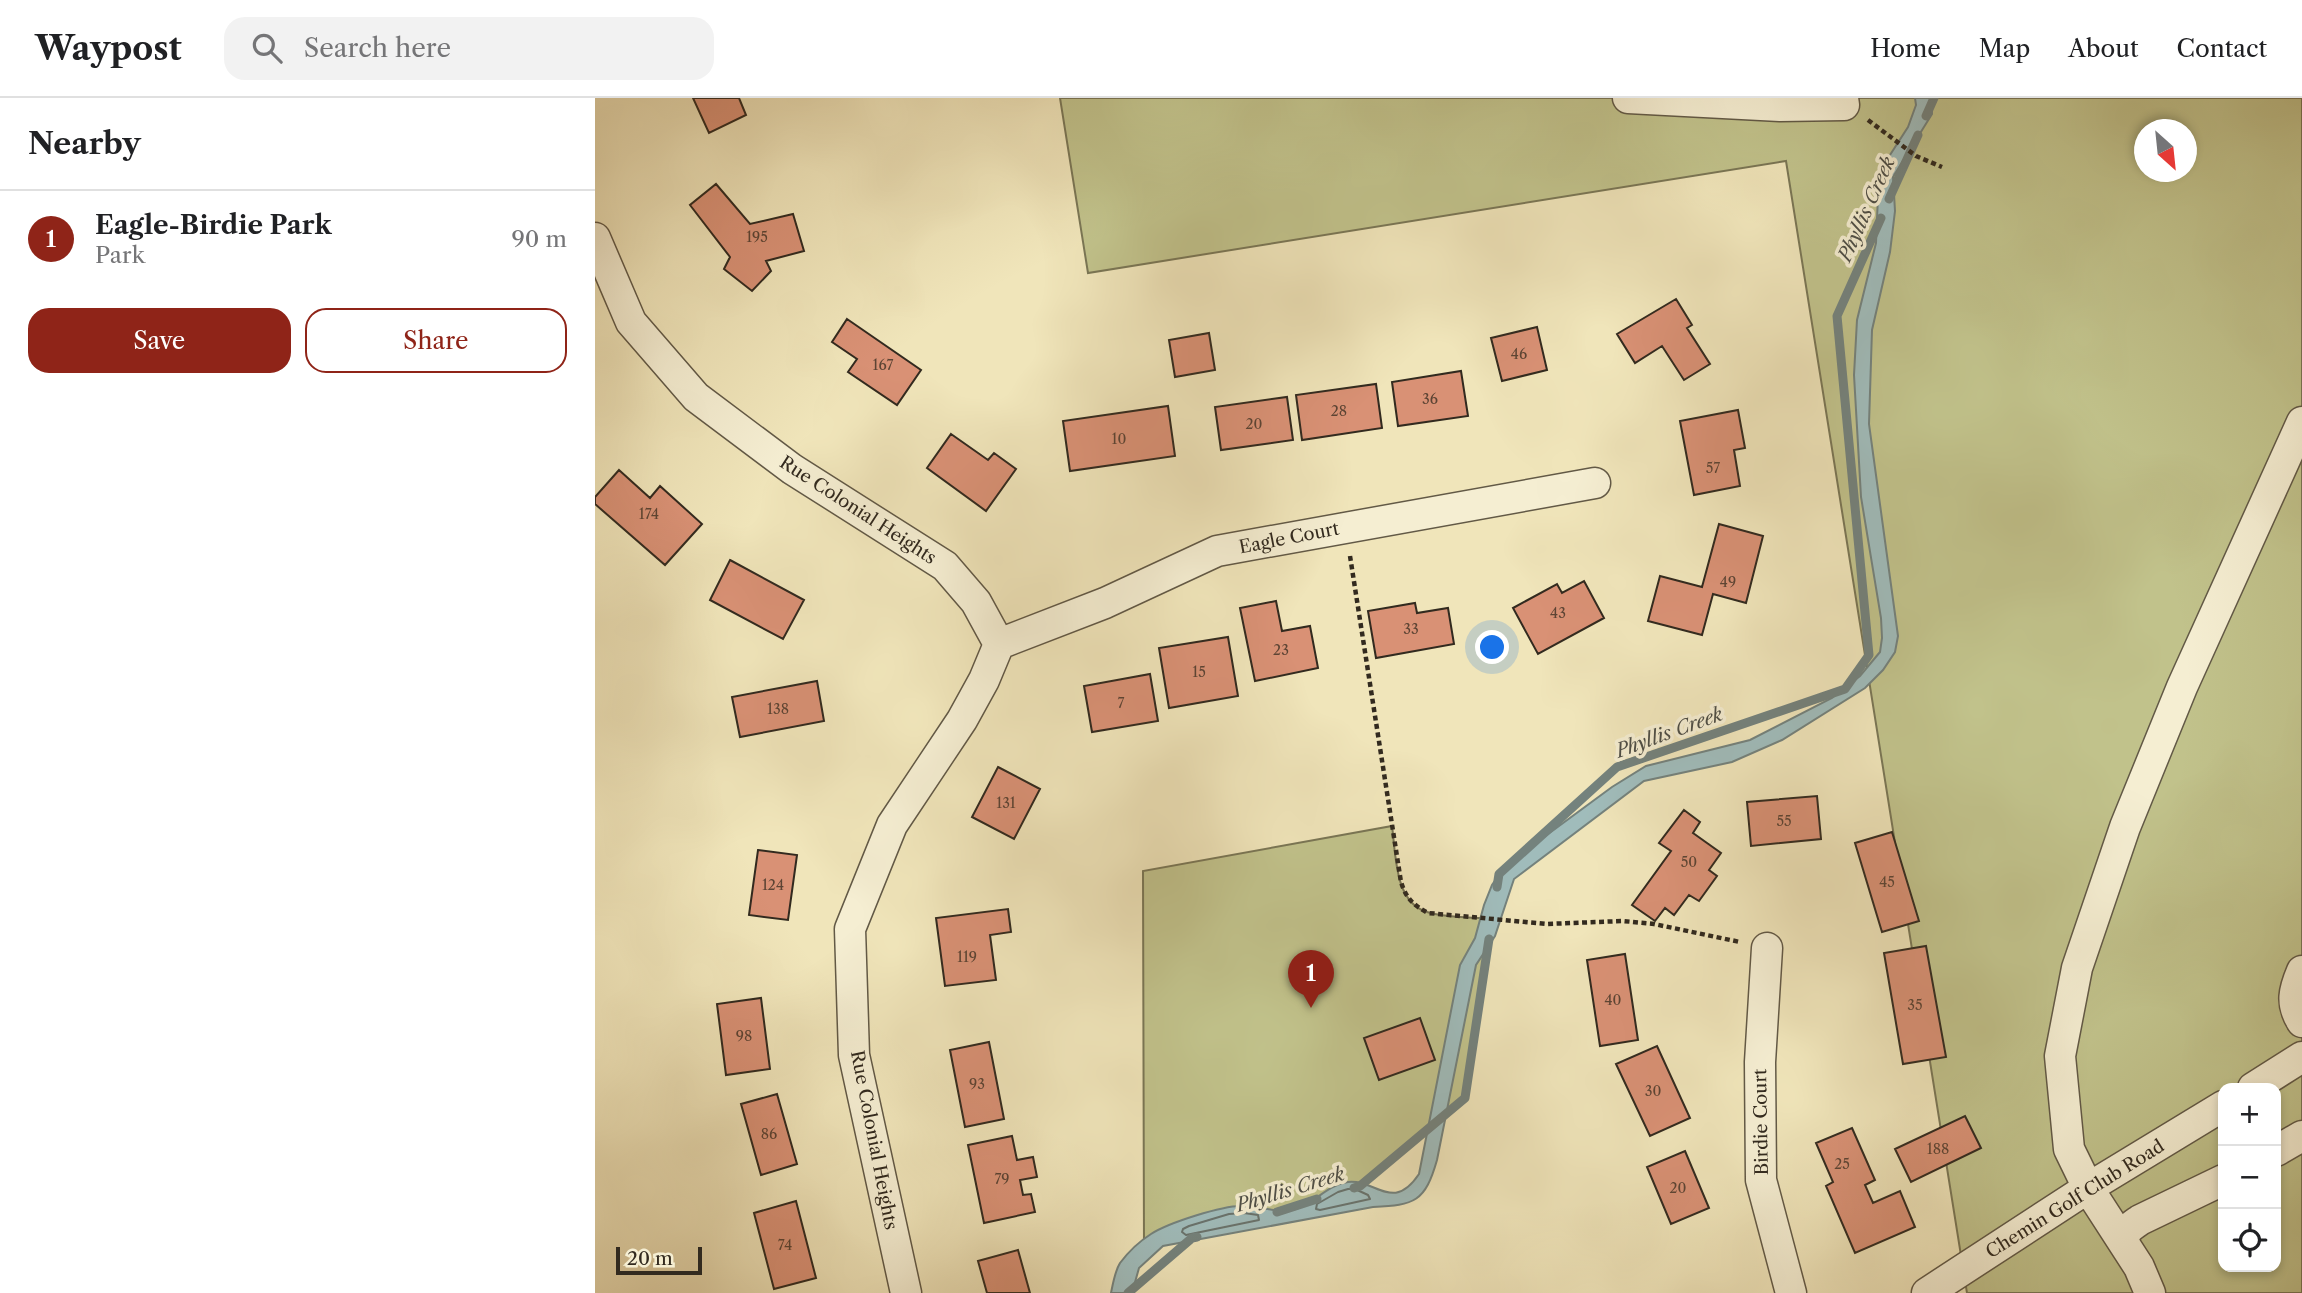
<!DOCTYPE html>
<meta charset="utf-8">
<style>
body{margin:0;font-family:"Libre Caslon Text",serif;background:#f2f2f2;color:#202124}
.controls{position:absolute;right:21px;bottom:21px;display:grid;overflow:hidden;border-radius:14px;box-shadow:0 4px 10px #0003}
.controls button{width:63px;height:63px;display:grid;place-items:center;padding:0;border:0;border-bottom:2px solid #e0e0e0;background:#fff;color:#202124;font:35px sans-serif}
.compass{position:absolute;left:1539px;top:21px;width:63px;height:63px;border-radius:50%;background:#fff;box-shadow:0 4px 10px #0003;rotate:153deg}
.scale{position:absolute;left:21px;bottom:18px;width:86px;box-sizing:border-box;padding-left:7px;border:4px solid #322a1f;border-top:0;font-size:19px;line-height:24px;white-space:nowrap;color:#322a1f;-webkit-text-stroke:5px #f5eed2;paint-order:stroke}
.you{position:absolute;left:898px;top:550px;width:24px;height:24px;margin:-18px;border:5px solid #fff;border-radius:50%;background:#1a73e8;box-shadow:0 0 0 10px #1a73e833}
.badge{display:grid;place-items:center;width:46px;height:46px;border-radius:50%;background:#8f2418;color:#fff;font-size:23px;font-weight:700}
.pin{position:absolute;translate:-50% -58px;filter:drop-shadow(0 2px 4px #0008)}
.pin::after{content:'';position:absolute;top:37px;width:24px;height:21px;background:inherit;clip-path:polygon(0 0,100% 0,50% 100%)}
.list{margin:0;padding:0;list-style:none}
h2{display:flex;justify-content:space-between;align-items:center;height:91px;margin:0;padding:0 28px;font-size:30px}
h2 small{font-size:23px;font-weight:400;color:#757577}
.list li{display:grid;grid-template-columns:46px 1fr auto;gap:21px;align-items:center;box-sizing:border-box;height:98px;padding:0 28px;border-top:2px solid #e0e0e0}
.list b{display:block;font-size:26px;white-space:nowrap}
.list p{margin:0;font-size:23px;white-space:nowrap;color:#757577}
.list em{font-size:23px;font-style:normal;color:#757577}
.actions{display:flex;gap:14px;padding:21px 28px}
.actions a{flex:1;padding:16px 0;border:2px solid #8f2418;border-radius:21px;text-align:center;font-size:24px;color:#8f2418}
.actions .main{background:#8f2418;color:#fff}
.icon{flex:none;width:38px;height:38px;fill:none;stroke:currentColor;stroke-width:2;stroke-linecap:round;stroke-linejoin:round}
.map{position:relative;flex:none;width:1707px;height:1195px;overflow:hidden}
header{display:flex;align-items:center;gap:42px;box-sizing:border-box;height:98px;padding:0 35px;background:#fff;border-bottom:2px solid #e0e0e0}
header strong{font-size:33px}
nav{display:flex;gap:38px;margin-inline-start:auto;font-size:24px}
.search{width:490px;height:63px;background:#f2f2f2;display:flex;align-items:center;gap:18px;box-sizing:border-box;padding:0 24px;border-radius:21px;color:#757577;font-size:26px}
main{display:flex}
aside{flex:1;background:#fff}
.map>svg:first-child{display:block}
.green{fill:#c1c28b;stroke:#7a7655;stroke-width:2;fill-rule:evenodd}
.water{fill:#a0bcbb;stroke:#74827d;stroke-width:2}
.lines{fill:none;stroke-linecap:round;stroke-linejoin:round}
.shore{stroke:#69736d;stroke-width:2}
.stream{stroke:#74827d;stroke-width:9}
.building{fill:#d99175;stroke:#322a1f;stroke-width:2}
.minor-casing{stroke:#625946;stroke-width:33}
.path{stroke:#322a1f;stroke-width:4.5;stroke-dasharray:5 3.5;stroke-linecap:butt}
.minor{stroke:#f5eed2;stroke-width:30}
.labels{text-anchor:middle;stroke-width:7;stroke-linejoin:round;paint-order:stroke}
.number-label{font-size:14px;fill:#5c4434}
.street-label{font-size:18px;fill:#322a1f;stroke:#f5eed2}
.water-label{font-size:19px;font-style:italic;fill:#4e4e46;stroke:#f5eed2}
</style>
<header>
<strong>Waypost</strong>
<div class="search"><svg class="icon" aria-label="search" viewBox="0 0 24 24"><circle cx="10" cy="10" r="6"/><path d="M15 15l6 6"/></svg>Search here</div>
<nav><a>Home</a><a>Map</a><a>About</a><a>Contact</a></nav>
</header>
<main>
<aside>
<h2>Nearby<small></small></h2>
<ul class="list">
<li><span class="badge">1</span><div><b>Eagle-Birdie Park</b><p>Park</p></div><em>90 m</em></li>
</ul>
<div class="actions"><a class="main">Save</a><a>Share</a></div>
</aside>
<div class="map">
<svg width="1707" height="1195" viewBox="0 0 1707 1195">
<rect width="100%" height="100%" fill="#f0e5ba"/>
<filter id="stains"><feTurbulence type="fractalNoise" baseFrequency=".00286" numOctaves="4"/><feColorMatrix values="0 0 0 0 .2 0 0 0 0 .09 0 0 0 0 .02 0 0 0 .5 -.17"/></filter>
<radialGradient id="worn" r=".72"><stop offset=".6" stop-color="#630" stop-opacity="0"/><stop offset="1" stop-color="#630" stop-opacity=".3"/></radialGradient>
<path class="green" d="M465 0H1707V1195H1372L1191 63 493 175ZM1549 32H1591V74H1549ZM1628 990H1681V1169H1628Z
M797 728C801 756 799 804 832 814 851 820 877 819 897 821L870 1000 765 1088 549 1148 548 773Z"/>
<path class="water" d="M1320 0H1336L1337 16 1298 79 1300 113 1295 154 1277 232 1274 326 1303 538 1300 554 1288 572 1270 590 1187 642 1137 664 1049 683 919 781 900 838 881 867 842 1062C830 1104 820 1107 778 1109L568 1148 544 1170 537 1195H516C518 1185 520 1173 525 1165 534 1153 545 1143 556 1136 573 1125 628 1107 648 1108 664 1108 685 1116 701 1111 720 1105 732 1087 753 1084 781 1081 798 1115 824 1076L865 867 880 840 889 807 897 787 911 767 1017 689 1051 668 1155 642 1237 600 1265 578 1285 554 1287 540 1286 520 1266 399 1259 277 1262 222 1281 145 1284 74 1313 29 1321 7Z"/>
<g class="lines">
<path class="shore" d="M753 1091H760L773 1097 775 1101 725 1112 721 1111 722 1106 743 1094Z
M649 1115 663 1117 664 1122 591 1137 587 1134 588 1131 594 1128 634 1116Z"/>
<path class="stream" d="M1331 18 1339 0
M1294 101 1323 37
M902 789 904 776 1022 669 1250 591 1274 557 1242 218 1286 120
M759 1090 765 1088 870 1000 894 841
M682 1114 722 1101
M533 1195 597 1140 602 1139"/>
</g>
<path class="building" d="M98 0H144L151 17 114 35Z
M121 86 155 126 198 116 209 153 171 163 176 173 157 193 129 171 135 159 95 107Z
M1081 201 1097 227 1092 230 1115 266 1089 282 1067 248 1040 265 1022 236Z
M252 221 326 272 302 307 253 274 262 261 237 244Z
M942 229 952 272 907 283 896 240Z
M614 235 620 272 580 279 574 242Z
M866 273 873 318 803 328 797 284Z
M781 286 787 330 707 342 701 297Z
M692 299 698 342 626 352 620 309Z
M573 308 580 358 475 373 468 323Z
M1143 312 1150 350 1139 352 1145 388 1099 397 1085 323Z
M356 336 393 362 399 355 421 371 391 413 332 370Z
M24 372 55 400 65 388 107 426 70 467 0 406V399Z
M1124 426 1168 438 1151 505 1118 496 1107 537 1053 523 1065 478 1107 489Z
M135 462 209 502 188 541 115 502Z
M989 483 1009 520 943 556 918 510 962 486 967 495Z
M681 503 687 533 715 528 723 570 660 583 645 510Z
M820 505 822 515 853 510 859 546 781 560 773 513Z
M633 539 643 598 574 610 564 550Z
M555 576 563 623 497 634 489 588Z
M222 583 229 623 145 639 137 599Z
M403 669 445 691 419 741 377 719Z
M1222 698 1226 741 1156 748 1152 704Z
M1089 712 1105 724 1098 735 1126 755 1114 772 1122 778 1104 803 1094 797 1079 817 1070 810 1060 823 1037 807 1076 753 1064 745Z
M1297 734 1324 823 1287 834 1260 745Z
M163 752 202 757 193 822 154 817Z
M413 811 416 834 395 837 401 882 350 888 341 820Z
M1331 848 1351 959 1308 966 1289 855Z
M1030 856 1043 942 1005 948 992 862Z
M166 900 175 971 131 977 122 906Z
M825 920 840 962 784 982 769 940Z
M394 944 409 1021 370 1029 355 952Z
M1062 948 1095 1020 1055 1038 1021 966Z
M182 996 202 1066 166 1077 146 1006Z
M1370 1018 1386 1050 1316 1084 1300 1051Z
M1257 1030 1280 1082 1270 1087 1278 1105 1305 1093 1320 1129 1260 1155 1231 1088 1238 1084 1221 1045Z
M417 1038 422 1062 438 1059 442 1079 425 1082 428 1097 436 1096 440 1114 389 1125 373 1047Z
M1090 1053 1114 1110 1076 1126 1052 1069Z
M201 1103 221 1180 179 1191 159 1115Z
M423 1152 435 1195H392L383 1163Z"/>
<g class="lines">
<g class="minor-casing">
<path id="minor" d="M1033 0 1185 8 1249 7 1248 0
M0 140 36 224 101 299 197 371 350 468 381 504 404 546 389 582 367 622 297 727 255 831 259 957 311 1195
M404 546 510 505 622 453 1000 385
M1172 850 1165 964 1166 1082 1196 1195
M1707 873C1699 892 1695 905 1707 924
M1658 990 1707 959
M1681 1053 1707 1038
M1529 1145C1529 1132 1535 1129 1545 1122L1628 1082
M1332 1195 1493 1090 1628 1008
M1555 1195 1544 1169 1493 1090 1474 1051 1465 958 1482 870 1530 729 1587 589 1707 324"/>
</g>
<path class="path" d="M1273 22 1321 58 1347 69
M755 458 806 784C811 800 818 807 833 815L952 826 1028 823 1059 826 1145 844"/>
<use href="#minor" class="minor"/>
</g>
<g class="labels">
<g class="number-label">
<text x="162" y="144">195</text>
<text x="924" y="261">46</text>
<text x="288" y="272">167</text>
<text x="835" y="306">36</text>
<text x="744" y="318">28</text>
<text x="659" y="331">20</text>
<text x="524" y="346">10</text>
<text x="1118" y="375">57</text>
<text x="54" y="421">174</text>
<text x="1133" y="489">49</text>
<text x="963" y="520">43</text>
<text x="816" y="536">33</text>
<text x="686" y="557">23</text>
<text x="604" y="579">15</text>
<text x="526" y="610">7</text>
<text x="183" y="616">138</text>
<text x="411" y="710">131</text>
<text x="1189" y="728">55</text>
<text x="1094" y="769">50</text>
<text x="1292" y="789">45</text>
<text x="178" y="792">124</text>
<text x="372" y="864">119</text>
<text x="1018" y="907">40</text>
<text x="1320" y="912">35</text>
<text x="149" y="943">98</text>
<text x="382" y="991">93</text>
<text x="1058" y="998">30</text>
<text x="174" y="1041">86</text>
<text x="1343" y="1056">188</text>
<text x="1247" y="1071">25</text>
<text x="407" y="1086">79</text>
<text x="1083" y="1095">20</text>
<text x="190" y="1152">74</text>
</g>
<g class="street-label">
<text transform="translate(263 412) rotate(33)" y="6">Rue Colonial Heights</text>
<text transform="translate(694 440) rotate(-11)" y="6">Eagle Court</text>
<text transform="translate(1166 1024) rotate(-91)" y="6">Birdie Court</text>
<text transform="translate(279 1042) rotate(79)" y="6">Rue Colonial Heights</text>
<text transform="translate(1480 1101) rotate(-32)" y="6">Chemin Golf Club Road</text>
</g>
<g class="water-label">
<text transform="translate(1271 111) rotate(-66)" y="7">Phyllis Creek</text>
<text transform="translate(1074 634) rotate(-20)" y="7">Phyllis Creek</text>
<text transform="translate(695 1091) rotate(-17)" y="7">Phyllis Creek</text>
</g>
</g>
<rect width="100%" height="100%" filter="url(#stains)"/>
<rect width="100%" height="100%" fill="url(#worn)"/>
</svg>
<div class="controls">
<button>+</button>
<button>−</button>
<button><svg class="icon" aria-label="locate" viewBox="0 0 24 24"><circle cx="12" cy="12" r="6"/><path d="M12 2v4M12 18v4M2 12h4M18 12h4"/></svg></button>
</div>
<svg class="compass" viewBox="-18 -18 36 36"><path d="M0-13l5 13h-10z" fill="#e53935"/><path d="M0 13l5-13h-10z" fill="#757577"/></svg>
<div class="scale">20 m</div>
<div class="you"></div>
<div class="pin badge" style="left:716px;top:910px">1</div>
</div>
</main>
